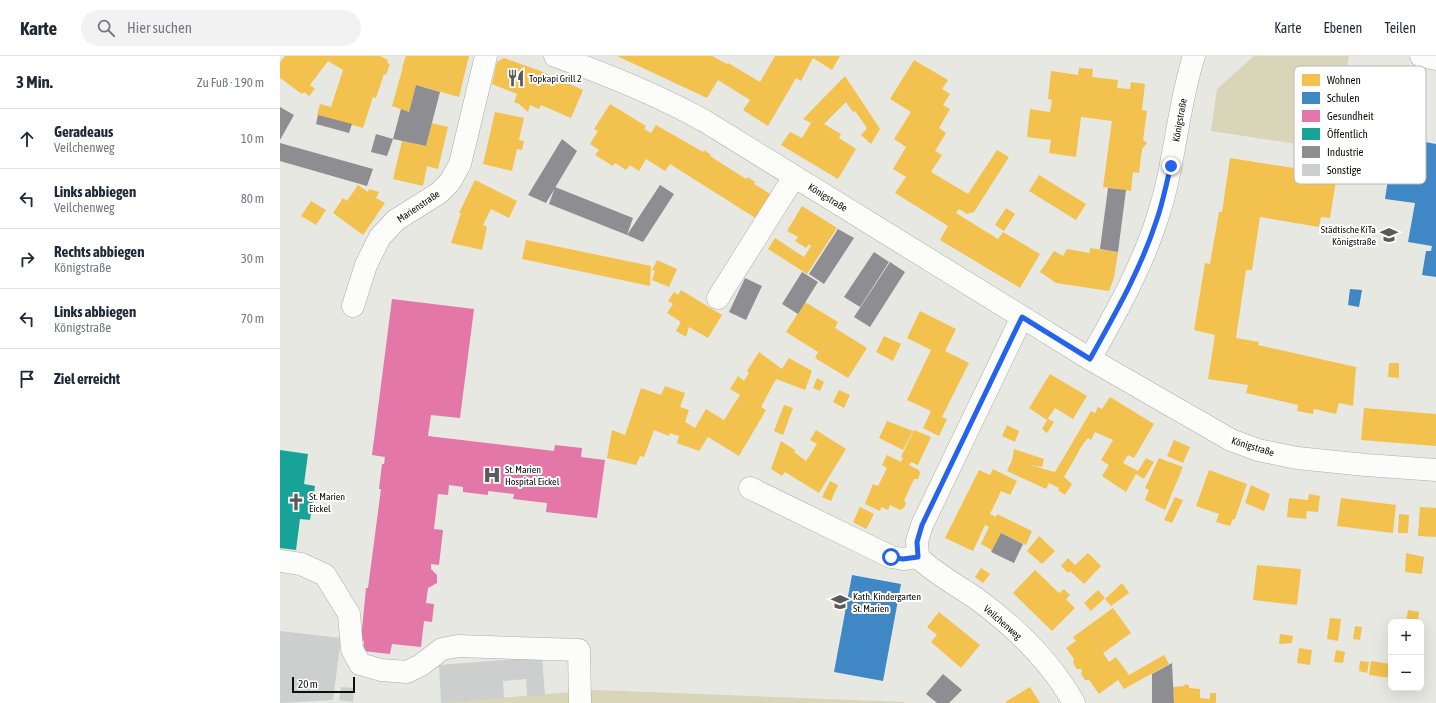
<!DOCTYPE html>
<html lang="de">
<meta charset="utf-8">
<style>
body{margin:0;font-family:"Asap Condensed",sans-serif;background:#f2f2f3;color:#1f2937}
.controls{position:absolute;right:12px;bottom:12px;display:grid;overflow:hidden;border-radius:8px;box-shadow:0 4px 16px #0002}
.controls button{width:36px;height:36px;display:grid;place-items:center;padding:0;border:0;border-bottom:1px solid #e0e1e3;background:#fff;color:#1f2937;font:20px sans-serif}
.scale{position:absolute;left:12px;bottom:10px;width:63px;box-sizing:border-box;padding-left:4px;border:2px solid #0e0e0a;border-top:0;font-size:11px;line-height:14px;white-space:nowrap;color:#0e0e0a;-webkit-text-stroke:3px #fff;paint-order:stroke}
.stop{position:absolute;width:12px;height:12px;margin:-9px;border:3px solid #2563eb;border-radius:50%;background:#fff}
.stop.end{background:#2563eb;border-color:#fff;box-shadow:0 1px 4px #0008}
.list{margin:0;padding:0;list-style:none}
h2{display:flex;justify-content:space-between;align-items:center;height:52px;margin:0;padding:0 16px;font-size:17px}
h2 small{font-size:13px;font-weight:400;color:#747a83}
.list li{display:grid;grid-template-columns:26px 1fr auto;gap:12px;align-items:center;box-sizing:border-box;height:60px;padding:0 16px;border-top:1px solid #e0e1e3}
.list b{display:block;font-size:15px;white-space:nowrap}
.list p{margin:0;font-size:13px;white-space:nowrap;color:#747a83}
.list em{font-size:13px;font-style:normal;color:#747a83}
.icon{flex:none;width:22px;height:22px;fill:none;stroke:currentColor;stroke-width:2;stroke-linecap:round;stroke-linejoin:round}
.map{position:relative;flex:none;width:1156px;height:647px;overflow:hidden}
header{display:flex;align-items:center;gap:24px;box-sizing:border-box;height:56px;padding:0 20px;background:#fff;border-bottom:1px solid #e0e1e3}
header strong{font-size:19px}
nav{display:flex;gap:22px;margin-inline-start:auto;font-size:14px}
.search{width:280px;height:36px;background:#f2f2f3;display:flex;align-items:center;gap:10px;box-sizing:border-box;padding:0 14px;border-radius:22px;color:#747a83;font-size:15px}
main{display:flex}
aside{flex:1;background:#fff}
.map>svg:first-child{display:block}
.green{fill:#d8d5b9}
.homes{fill:#f2c14e}
.schools{fill:#3f88c5}
.health{fill:#e377a8}
.public{fill:#17a398}
.industry{fill:#8d8d92}
.building{fill:#cdcfce}
.lines{fill:none;stroke-linecap:round;stroke-linejoin:round}
.minor-casing{stroke:#adada8;stroke-width:23}
.minor{stroke:#fcfcfb;stroke-width:22}
.route{stroke:#2563eb;stroke-width:5}
.labels{text-anchor:middle;stroke-width:4;stroke-linejoin:round;paint-order:stroke}
.poi-label{font-size:10px;fill:#0e0e0a;stroke:#fff;text-anchor:start}
.street-label{font-size:10px;fill:#0e0e0a;stroke:#fff}
.key{fill:#fff;stroke:#b7b7b6;stroke-width:1}
.key-label{font-size:11px;fill:#0e0e0a}
</style>
<header>
<strong>Karte</strong>
<div class="search"><svg class="icon" aria-label="search" viewBox="0 0 24 24"><circle cx="10" cy="10" r="6"/><path d="M15 15l6 6"/></svg>Hier suchen</div>
<nav><a>Karte</a><a>Ebenen</a><a>Teilen</a></nav>
</header>
<main>
<aside>
<h2>3 Min.<small>Zu Fuß · 190 m</small></h2>
<ul class="list">
<li><svg class="icon" aria-label="ahead" viewBox="0 0 24 24"><path d="M12 20V5M6 11l6-6 6 6"/></svg><div><b>Geradeaus</b><p>Veilchenweg</p></div><em>10 m</em></li>
<li><svg class="icon" aria-label="left" viewBox="0 0 24 24"><path d="M17 20v-9H6M10 6l-5 5 5 5"/></svg><div><b>Links abbiegen</b><p>Veilchenweg</p></div><em>80 m</em></li>
<li><svg class="icon" aria-label="right" viewBox="0 0 24 24"><path d="M7 20v-9h11M14 6l5 5-5 5"/></svg><div><b>Rechts abbiegen</b><p>Königstraße</p></div><em>30 m</em></li>
<li><svg class="icon" aria-label="left" viewBox="0 0 24 24"><path d="M17 20v-9H6M10 6l-5 5 5 5"/></svg><div><b>Links abbiegen</b><p>Königstraße</p></div><em>70 m</em></li>
<li><svg class="icon" aria-label="arrive" viewBox="0 0 24 24"><path d="M6 21V4h12l-3 4 3 4H6"/></svg><div><b>Ziel erreicht</b></div></li>
</ul>
</aside>
<div class="map">
<svg width="1156" height="647" viewBox="0 0 1156 647">
<rect width="100%" height="100%" fill="#e8e8e2"/>
<path class="green" d="M974 0H1069L1067 10 1089 12 1075 97 931 75 937 33Z
M316 634 624 646 623 647H159Z"/>
<path class="homes" d="M5 0H100L108 4 107 7 110 8 106 19 104 18 96 42 93 41 83 72 37 59 40 48 51 51 63 14 48 5 30 29 35 33 29 40 24 36 22 38 0 22V6Z
M126 0H189L179 41 136 29 129 56 112 50 123 11H122Z
M337 0H432L447 8 448 7 480 26 495 0H560L552 14 533 2 521 25 516 22 488 70 463 54 470 44 438 24 427 42Z
M224 2 258 14 303 34 291 62 261 49 259 53 250 49 248 56 239 48 234 46 237 38 212 28 217 6Z
M634 4 668 24 662 33 670 38 663 49 670 53 659 72 666 77 655 95 662 99 651 116 688 138 717 94 729 101 694 156 687 158 679 153 676 157 718 183 723 176 760 198 740 232 660 184 668 170 615 137 626 121 613 113 626 91 614 83 631 56 610 43Z
M799 12 813 13 812 21 838 24 837 32 850 33 851 26 865 28 862 54 867 55 863 84 867 87 862 93 859 117 853 116 851 135 823 131 832 65 801 61 796 101 769 97 771 84 747 81 750 53 770 56 772 44 768 43 771 15 798 19Z
M565 20 600 73 591 88 581 79 587 72 575 55 573 56 566 46 544 68 561 78 559 82 576 93 558 123 501 89 510 76 522 82 531 67 523 63Z
M330 48 366 70 364 73 371 77 376 69 423 96 424 94 431 99 430 100 466 123 468 121 475 126 474 128 492 139 477 163 390 108 385 115 366 103 359 115 350 109 346 114 335 107 333 110 315 99 319 94 310 88 318 75 314 73Z
M215 56 244 62 239 84 244 85 242 94 237 93 232 115 203 108Z
M152 67 168 71 158 113 147 110 143 130 113 123 122 85 146 90Z
M950 102 1057 119 1050 162 1041 161 1039 171 980 161 972 214H966L956 282 979 286 978 289 1076 311 1073 350 1059 347 1056 358 1034 353 1033 358 1017 355 1018 349 966 337 968 329 928 323 935 279 914 274 925 207 930 208 939 156H942Z
M759 119 806 148 796 164 749 135Z
M195 124 237 145 229 162 211 153 203 169 207 171 202 194 171 187 181 157H179Z
M78 129 88 136 89 133 99 136 96 142 105 147 83 179 53 157 63 142 67 145Z
M31 145 46 154 36 169 21 160Z
M522 150 557 172 527 218 488 193 495 182 524 201 531 190 529 188 526 192 515 185 518 181 507 175Z
M726 152 735 158 724 175 715 169Z
M246 184 371 210 370 230 242 203Z
M810 192 838 196 834 222 829 235 776 227 760 216 774 195 783 200 787 193 810 197Z
M377 204 397 213 389 231 372 224 375 215 372 214Z
M401 234 442 259 428 282 409 271 406 281 396 275 401 266 387 257 393 248 388 245 394 236 398 239Z
M525 246 558 266 555 272 587 292 568 322 535 302 538 296 506 276Z
M640 255 676 273 665 295 689 307 662 361 667 363 659 380 643 372 651 355 627 344 651 294 627 282Z
M604 280 621 288 613 305 596 296Z
M479 296 502 313 509 302 532 315 525 334 496 323 481 351 486 354 459 400 428 381 419 395 397 387 399 380 390 377 389 380 374 374 364 401 360 400 356 409 327 402 332 374 345 379 361 332 381 339 385 330 405 337 400 351 409 354 405 366 415 372 426 353 444 364 460 339 450 333 458 320 464 325 469 317 467 315Z
M1109 307H1119V322L1108 321Z
M770 318 807 340 793 363 775 352 767 364 749 352Z
M537 322 544 326 540 335 533 332Z
M559 334 570 339 564 352 553 346Z
M830 341 874 368 854 402 848 399 843 407 858 415 866 402 874 406 864 423 856 418 846 436 822 420 829 409 821 404 833 384 815 376 811 384 808 382 803 388 784 421 792 428 785 439 778 434 779 432 769 427 766 433 727 415 732 404 734 393 764 403 762 411 749 409 775 416 811 355 815 357 818 351 822 353Z
M504 349 513 352 503 379 494 375Z
M1084 352 1156 358V390L1081 384Z
M768 363 774 366 767 377 762 373Z
M607 365 633 375 623 394 599 382Z
M727 369 739 375 735 386 722 380Z
M536 374 566 393 539 437 505 416 502 420 491 413 501 385 515 394 514 396 526 405 537 388 530 384Z
M634 374 651 381 638 409 631 406 629 409 639 414 640 418 638 423H634L624 445 626 447 624 452 620 454 610 449 608 454 601 451 600 455 585 448 593 428 598 430 607 412 602 409 607 399 621 406 623 402 621 401Z
M894 384 910 391 903 407 887 400Z
M879 402 903 411 885 454 865 444 869 434 865 432Z
M713 413 737 425 730 439 721 435 710 458 716 461 717 458 752 475 746 489 721 477 712 494 701 488 709 471 705 469 693 495 665 482 699 414 710 419Z
M929 414 967 428 955 463H953L950 470 936 466 939 458 916 450Z
M550 425 558 429 551 445 542 441Z
M971 429 990 438 984 455 965 447Z
M1029 438 1040 440 1038 456 1027 455 1026 463 1007 461 1009 442 1028 444Z
M895 441 903 444 892 467 884 464Z
M1061 442 1116 449 1113 477 1057 470Z
M580 451 594 458 586 473 573 466Z
M1140 451 1156 452V481L1138 480Z
M1119 458 1129 459 1128 477H1118Z
M759 480 775 495 762 508 747 495Z
M808 497 821 510 804 528 790 515 788 517 781 510 788 502 795 509Z
M1126 497 1144 501 1142 518 1125 516Z
M977 509 1021 513 1017 549 973 544Z
M701 512 710 518 703 527 695 521Z
M755 514 779 537 784 533 790 539 786 543 795 552 772 575 733 537Z
M842 527 849 537 831 550 825 543Z
M818 534 825 542 811 555 804 547Z
M833 552 851 577 823 597 829 606 836 601 849 619 884 599 889 608 844 633 838 624 819 638 809 624H805L801 618 802 615 801 613H797L793 607 794 603 786 592 796 585 793 581Z
M1128 554 1139 556 1138 566H1126Z
M659 556 700 589 681 612 651 586 657 579 647 571Z
M1050 562 1061 563 1058 585 1047 583Z
M1075 570 1082 571 1080 584 1073 583Z
M1000 578 1013 580 1012 587 999 588Z
M1019 592 1032 594 1030 609 1017 607Z
M1056 594 1065 596 1063 607 1054 606Z
M1080 605 1089 606 1087 617 1079 615Z
M1091 605 1111 608V622L1089 619Z
M904 628 909 629V632L920 633V642L930 643V637H936V647H894L893 631 905 630Z
M750 631 760 647H725L727 645Z"/>
<path class="schools" d="M1145 86 1156 88V221L1142 219 1146 195H1151L1152 190 1128 186 1135 147 1105 143 1111 103 1141 110Z
M1070 233 1082 234 1079 251 1068 249Z
M572 519 621 528 603 625 554 616Z"/>
<path class="health" d="M112 243 194 253 180 362 151 359 148 380 274 395 275 389 302 392 301 401 325 404 317 462 266 456 267 447 233 443 234 438 208 435V439L183 436V431L169 429 168 439 158 438 154 473 163 474 159 509 151 508V513L157 519V527L148 532 146 547 154 548 152 566 144 565 141 591 112 588 110 598 83 595 84 585 81 584 86 532H88L101 433H99L102 408H104L105 401 92 399Z"/>
<path class="public" d="M0 394 28 398 24 428 35 430 30 464 20 463 16 494 0 492Z"/>
<path class="industry" d="M136 29 160 36 146 90 113 83 121 53 129 56Z
M0 51 14 59 0 84Z
M38 59 72 68 69 77 36 68Z
M96 78 113 83 107 100 91 96Z
M282 83 297 95 266 147 248 139Z
M0 87 93 113 87 130 0 105Z
M380 129 394 138 363 186 347 179Z
M275 131 353 162 347 179 269 148Z
M828 132 846 134 838 196 820 193Z
M558 173 574 182 544 228 529 218Z
M594 196 609 206 580 251 564 241Z
M610 206 625 216 590 271 574 261Z
M522 216 538 226 518 258 502 248Z
M465 222 482 230 466 264 449 256Z
M721 477 743 488 734 507 711 496Z
M892 607 894 647H872V618Z
M663 618 682 634 669 647H657L646 638Z"/>
<path class="building" d="M0 575 61 582 53 644 0 647Z
M262 601 265 639 247 640 246 623 223 625 224 642 161 647 159 609Z
M61 631 74 632 73 646 59 644Z"/>
<g class="lines">
<g class="minor-casing">
<path id="minor" d="M275 0C326 18 375 38 423 64L810 303 951 384 978 394 1017 402 1086 409 1156 414
M1141 0 1156 3
M438 242 514 121
M73 250 86 209 100 181 116 164 159 137 170 126 180 108 206 0
M742 261 642 469 637 485 638 501C655 518 677 529 697 543 735 571 771 606 794 647
M810 303C835 258 861 213 877 163 895 110 897 53 914 0
M470 432 611 501 623 503 638 501
M0 505 21 508 45 519 69 558 72 593 80 608 101 614 127 616 141 609 162 593 178 590 299 594 300 647"/>
</g>
<use href="#minor" class="minor"/>
</g>
<g class="lines">
<path class="route" d="M611 501 623 503 638 501 637 486 642 469 742 261 810 303C835 258 861 213 877 163 883 146 886 128 891 110"/>
</g>
<defs>
<g id="restaurant-bare" transform="scale(1.38)"><path d="M-5-6h1v4h1v-4h1v4h1v-4h1v5L-1.5 .5V6h-2V.5L-5-1ZM5-6V6H3V1.5H1.5Q1.5-4 5-6Z" fill="#5a5a56" stroke="#fff" stroke-width="2.5" paint-order="stroke"/></g>
<g id="school-bare" transform="scale(1.38)"><path d="M0-5L7-2L0 1L-7-2ZM-4 1L0 2.5L4 1V4Q0 6-4 4Z" fill="#5a5a56" stroke="#fff" stroke-width="2.5" paint-order="stroke"/></g>
<g id="hospital-bare" transform="scale(1.38)"><path d="M-5-5h3v3.5h4V-5h3V5h-3V1.5h-4V5h-3Z" fill="#5a5a56" stroke="#fff" stroke-width="2.5" paint-order="stroke"/></g>
<g id="church-bare" transform="scale(1.38)"><path d="M-1.2-6h2.4v3.5h3.3v2.4h-3.3V6h-2.4V-.1h-3.3v-2.4h3.3Z" fill="#5a5a56" stroke="#fff" stroke-width="2.5" paint-order="stroke"/></g>
</defs>
<g fill-rule="evenodd">
<use href="#restaurant-bare" x="236" y="22"/>
<use href="#school-bare" x="1109" y="179"/>
<use href="#hospital-bare" x="212" y="419"/>
<use href="#church-bare" x="16" y="446"/>
<use href="#school-bare" x="560" y="546"/>
</g>
<g class="labels">
<g class="poi-label">
<text x="249" y="26">Topkapi Grill 2</text>
<text x="1096" y="177" text-anchor="end">Städtische KiTa<tspan x="1096" dy="12">Königstraße</tspan></text>
<text x="225" y="417">St. Marien<tspan x="225" dy="12">Hospital Eickel</tspan></text>
<text x="29" y="444">St. Marien<tspan x="29" dy="12">Eickel</tspan></text>
<text x="573" y="544">Kath. Kindergarten<tspan x="573" dy="12">St. Marien</tspan></text>
</g>
<g class="street-label">
<text transform="translate(899 64) rotate(-80)" y="4">Königstraße</text>
<text transform="translate(548 141) rotate(32)" y="4">Königstraße</text>
<text transform="translate(138 150) rotate(-34)" y="4">Marienstraße</text>
<text transform="translate(973 390) rotate(17)" y="4">Königstraße</text>
<text transform="translate(723 566) rotate(41)" y="4">Veilchenweg</text>
</g>
</g>
<rect x="1014" y="10" width="132" height="118" rx="6" class="key"/>
<rect x="1022" y="18" width="18" height="12" fill="#f2c14e"/>
<rect x="1022" y="36" width="18" height="12" fill="#3f88c5"/>
<rect x="1022" y="54" width="18" height="12" fill="#e377a8"/>
<rect x="1022" y="72" width="18" height="12" fill="#17a398"/>
<rect x="1022" y="90" width="18" height="12" fill="#8d8d92"/>
<rect x="1022" y="108" width="18" height="12" fill="#cdcfce"/>
<g class="key-label">
<text x="1047" y="28">Wohnen</text>
<text x="1047" y="46">Schulen</text>
<text x="1047" y="64">Gesundheit</text>
<text x="1047" y="82">Öffentlich</text>
<text x="1047" y="100">Industrie</text>
<text x="1047" y="118">Sonstige</text>
</g>
</svg>
<div class="controls">
<button>+</button>
<button>−</button>
</div>
<div class="scale">20 m</div>
<div class="stop" style="left:611px;top:501px"></div>
<div class="stop end" style="left:891px;top:110px"></div>
</div>
</main>
